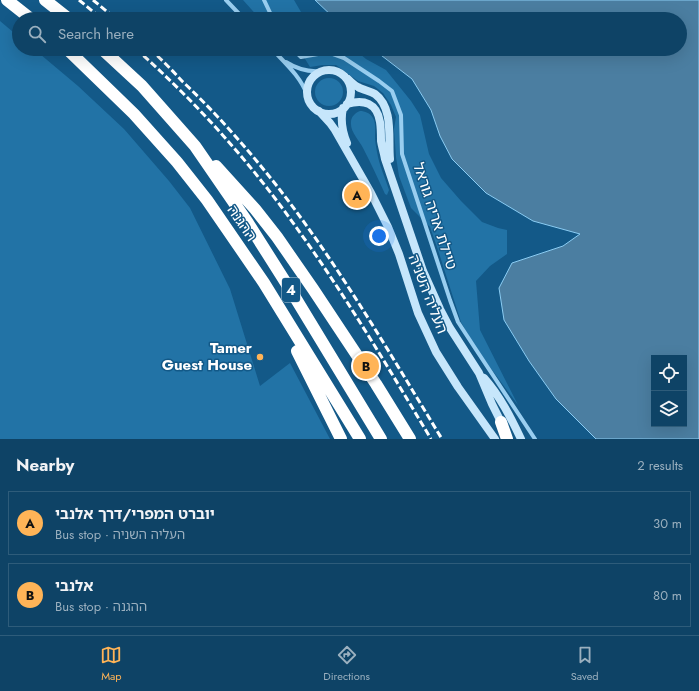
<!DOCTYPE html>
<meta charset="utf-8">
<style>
body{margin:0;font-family:Jost,"Noto Sans Hebrew",sans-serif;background:#174a6c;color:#f1f3f6}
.controls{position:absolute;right:12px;bottom:12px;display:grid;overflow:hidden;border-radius:0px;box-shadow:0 4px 16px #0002}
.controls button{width:36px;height:36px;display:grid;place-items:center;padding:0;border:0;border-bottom:1px solid #2e5c7a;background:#0e4366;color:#f1f3f6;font:20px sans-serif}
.you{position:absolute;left:379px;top:236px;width:14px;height:14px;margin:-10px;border:3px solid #fff;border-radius:50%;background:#1a73e8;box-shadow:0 0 0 6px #1a73e833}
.badge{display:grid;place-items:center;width:26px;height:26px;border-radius:50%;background:#ffb457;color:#111;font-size:13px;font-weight:700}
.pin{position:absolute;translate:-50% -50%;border:2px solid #fff;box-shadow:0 1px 4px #0006}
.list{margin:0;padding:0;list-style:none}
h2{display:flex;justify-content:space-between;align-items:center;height:52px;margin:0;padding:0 16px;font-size:17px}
h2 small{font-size:13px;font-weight:400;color:#9bb0bf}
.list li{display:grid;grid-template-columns:26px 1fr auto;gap:12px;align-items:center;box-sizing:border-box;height:64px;margin:0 8px 8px;padding:0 8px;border:1px solid #2e5c7a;border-radius:0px}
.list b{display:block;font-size:15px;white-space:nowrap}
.list p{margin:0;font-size:13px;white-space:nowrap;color:#9bb0bf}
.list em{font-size:13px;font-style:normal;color:#9bb0bf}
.icon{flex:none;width:22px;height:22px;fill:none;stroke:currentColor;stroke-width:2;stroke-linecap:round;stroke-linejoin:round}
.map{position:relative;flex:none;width:699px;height:439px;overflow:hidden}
.search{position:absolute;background:#0e4366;box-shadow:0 4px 16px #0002;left:12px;right:12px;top:12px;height:44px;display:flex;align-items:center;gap:10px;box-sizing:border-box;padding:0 14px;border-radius:22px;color:#9bb0bf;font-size:15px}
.sheet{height:196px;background:#0e4366}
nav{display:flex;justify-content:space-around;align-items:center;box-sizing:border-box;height:56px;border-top:1px solid #2e5c7a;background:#0e4366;font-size:11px;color:#9bb0bf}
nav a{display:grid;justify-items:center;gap:2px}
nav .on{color:#ffb457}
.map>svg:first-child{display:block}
.green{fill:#2273a6}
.water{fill:#4b7ea1;stroke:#8accf3;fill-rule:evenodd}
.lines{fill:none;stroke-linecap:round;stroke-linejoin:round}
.street{stroke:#99cef0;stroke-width:4}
.secondary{stroke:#c6e6fb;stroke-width:8}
.highway{stroke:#fff;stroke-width:12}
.rail{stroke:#fff;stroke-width:3;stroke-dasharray:7 3;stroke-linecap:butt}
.poi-dot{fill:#ffb457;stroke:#135988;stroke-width:1.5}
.labels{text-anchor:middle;stroke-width:3;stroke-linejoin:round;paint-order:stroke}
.shield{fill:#135988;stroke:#b8cddb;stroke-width:1}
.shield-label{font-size:14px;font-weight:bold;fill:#fff}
.street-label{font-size:15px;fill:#fff;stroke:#135988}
.poi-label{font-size:15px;font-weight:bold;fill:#fff;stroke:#135988;text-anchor:end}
</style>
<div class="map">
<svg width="699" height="439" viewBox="0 0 699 439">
<rect width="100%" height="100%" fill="#135988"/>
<path class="green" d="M243 0H294L301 12V19H260Z
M0 21 19 37V49H34L78 86 124 129 169 181 190 208 230 289 260 386 290 363 330 439H0Z
M299 49H354L366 59 386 70 411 101 420 115 429 154 441 178 461 201 482 222 498 228 507 230V254L490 266 476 281 480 330 518 405 475 347 461 322 438 250 430 227 411 208 399 176 396 157 394 129 396 117 391 105 383 93 374 86 358 81 336 65H323L310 67Z
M315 92a14 14 0 1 1 28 0a14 14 0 1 1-28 0Z
M360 111C365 111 370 113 373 118 376 123 375 130 375 136 375 141 376 147 377 152 379 165 385 177 389 190L387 195 385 194C378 179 371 163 363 148 359 140 350 132 351 122 351 117 355 113 360 111Z"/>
<path class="water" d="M315 0H699V439H596L556 399 529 361 504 320 499 288 512 263 563 246 580 234 533 221 486 193 452 159 440 136 431 110 412 79 373 49H680V19H335ZM654 358H684V424H654Z"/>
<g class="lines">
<path class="street" d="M226 0 244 19
M264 0 273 19
M272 49C285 63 301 77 307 95
M293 49 301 57 318 54H333L344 58 379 81 392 91 401 115 402 154 450 300 458 322 473 345 535 439
M286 62C297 69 307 72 320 71"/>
<path class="secondary" d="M307 92a22 22 0 1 1 44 0a22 22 0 1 1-44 0Z
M348 79C351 82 354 85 358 87 363 90 370 91 375 94 394 108 388 139 390 159
M347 104C364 99 377 103 380 122 381 128 381 134 381 141 382 147 384 153 385 159L423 271 440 309 450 328 479 373 492 404 503 426
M343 108C340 121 342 131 347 143
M319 111 330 123 335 130 371 193 388 227 399 254 418 313 436 352 458 387 495 439
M484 378C500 396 511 418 521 439"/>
<path class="highway" d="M7 0 31 19
M45 0 69 19
M67 49 134 114 177 162 207 200 264 283 360 439
M102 49 142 86 195 146 248 223 293 294 381 439
M216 166 255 209 277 237 313 289 376 384 410 439
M297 351 341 439
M501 422 507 439"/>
<path class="rail" d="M79 0 102 19
M93 0 116 19
M136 49C196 102 250 162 296 227 345 295 388 367 431 439
M150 49C161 59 172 70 182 81 215 112 245 146 273 181 337 262 389 352 442 439"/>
</g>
<circle class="poi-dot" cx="260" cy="357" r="4"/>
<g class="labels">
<rect class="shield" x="282" y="278" width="18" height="24" rx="3"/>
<g class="shield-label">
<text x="291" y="295">4</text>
</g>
<g class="street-label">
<text transform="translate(435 216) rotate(72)" y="5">טיילת אריה גוראל</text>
<text transform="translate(242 223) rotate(56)" y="5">ההגנה</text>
<text transform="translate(428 294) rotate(69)" y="5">העליה השניה</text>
</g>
<g class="poi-label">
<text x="252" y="353">Tamer<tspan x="252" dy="17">Guest House</tspan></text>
</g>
</g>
</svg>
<div class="controls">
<button><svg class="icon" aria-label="locate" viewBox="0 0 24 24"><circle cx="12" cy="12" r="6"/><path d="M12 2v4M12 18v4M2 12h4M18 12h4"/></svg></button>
<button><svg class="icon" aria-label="layers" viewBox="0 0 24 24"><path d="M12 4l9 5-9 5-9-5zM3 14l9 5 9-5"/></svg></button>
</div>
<div class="you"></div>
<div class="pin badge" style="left:357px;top:195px">A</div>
<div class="pin badge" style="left:366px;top:366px">B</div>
<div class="search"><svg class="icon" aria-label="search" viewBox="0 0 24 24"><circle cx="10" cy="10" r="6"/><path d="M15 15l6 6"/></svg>Search here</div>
</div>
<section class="sheet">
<h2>Nearby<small>2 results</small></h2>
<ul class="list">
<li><span class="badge">A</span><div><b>יוברט המפרי/דרך אלנבי</b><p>Bus stop · העליה השניה</p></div><em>30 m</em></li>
<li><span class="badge">B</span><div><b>אלנבי</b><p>Bus stop · ההגנה</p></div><em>80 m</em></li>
</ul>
</section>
<nav>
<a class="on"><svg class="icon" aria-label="map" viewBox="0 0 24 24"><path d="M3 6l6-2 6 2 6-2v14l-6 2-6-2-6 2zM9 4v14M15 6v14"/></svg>Map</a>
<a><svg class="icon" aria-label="directions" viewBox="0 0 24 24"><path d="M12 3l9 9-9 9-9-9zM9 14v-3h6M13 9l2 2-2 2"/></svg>Directions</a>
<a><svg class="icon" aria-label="saved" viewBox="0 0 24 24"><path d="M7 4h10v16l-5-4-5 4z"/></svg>Saved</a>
</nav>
